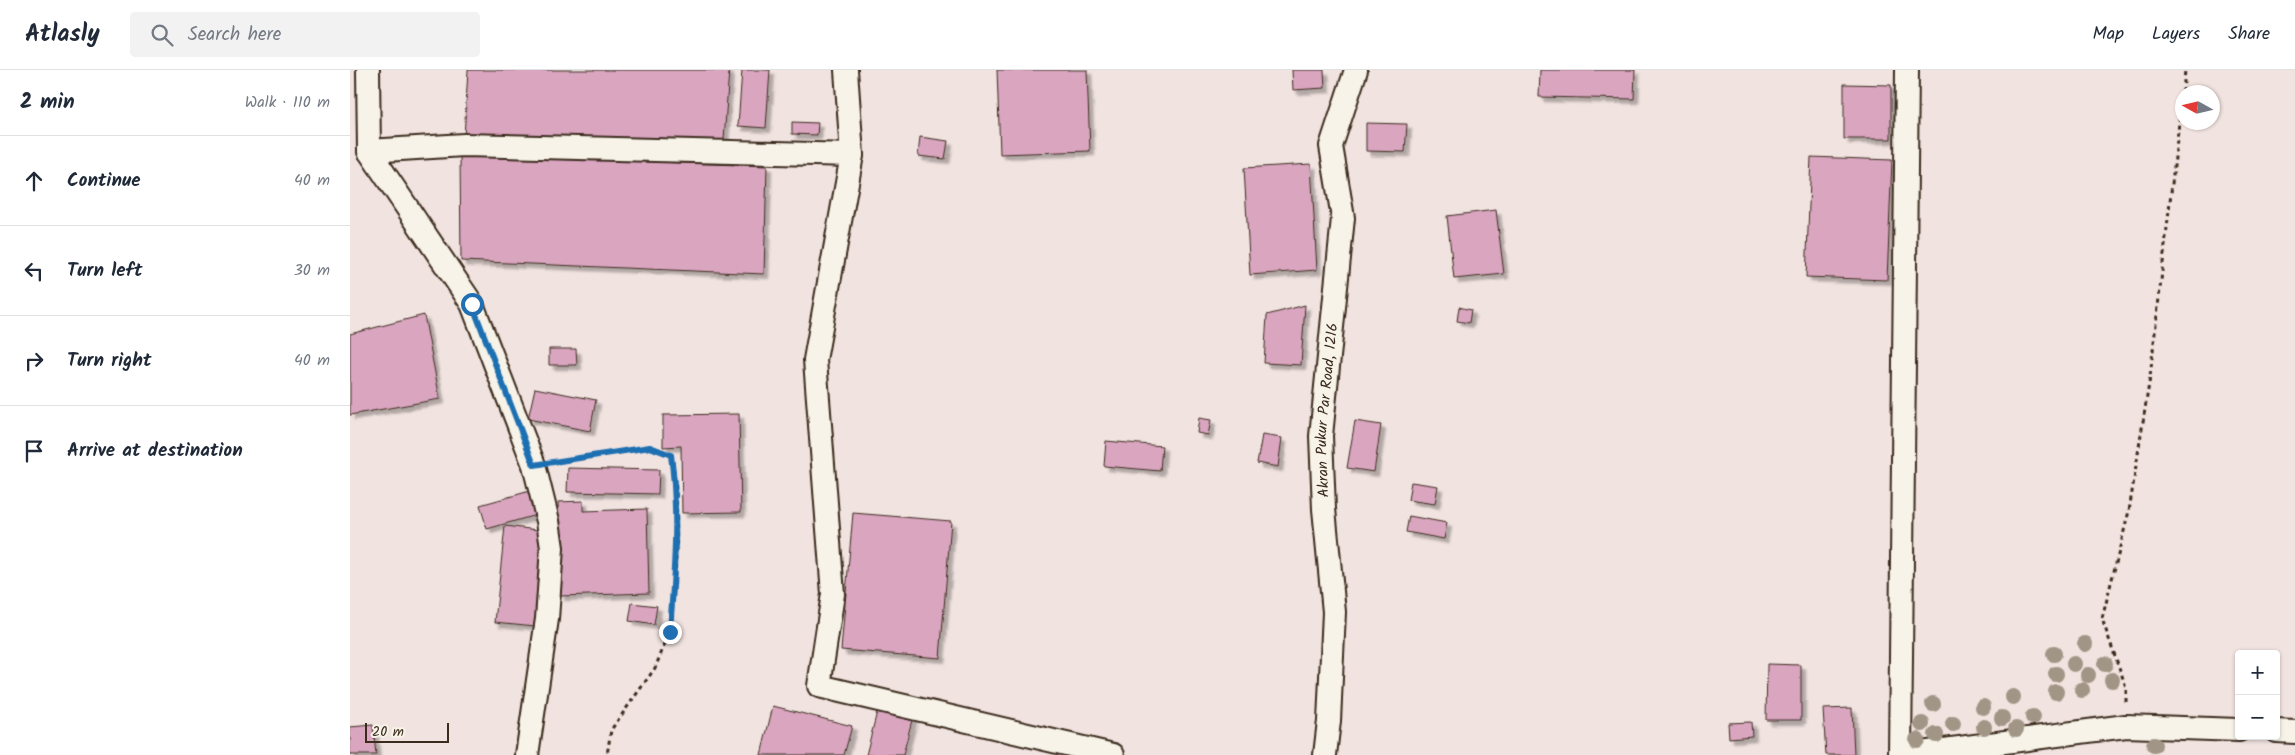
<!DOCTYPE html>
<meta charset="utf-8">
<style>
body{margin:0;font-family:Kalam,sans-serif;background:#f2f2f3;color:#1f2937}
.controls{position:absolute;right:15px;bottom:15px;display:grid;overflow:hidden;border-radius:5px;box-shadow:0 1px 4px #0004}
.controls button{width:45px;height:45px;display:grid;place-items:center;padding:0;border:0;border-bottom:1px solid #e0e1e3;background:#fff;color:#1f2937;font:25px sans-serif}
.compass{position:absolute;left:1825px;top:15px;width:45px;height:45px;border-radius:50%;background:#fff;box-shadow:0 1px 4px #0004;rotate:278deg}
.scale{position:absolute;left:15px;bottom:12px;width:84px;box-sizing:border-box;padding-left:5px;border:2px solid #3b2a1e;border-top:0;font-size:14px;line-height:18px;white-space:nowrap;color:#3b2a1e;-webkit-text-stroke:4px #f7f3e8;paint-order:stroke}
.stop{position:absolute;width:15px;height:15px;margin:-11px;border:4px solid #1f6fb2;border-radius:50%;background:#fff}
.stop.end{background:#1f6fb2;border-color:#fff;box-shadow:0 1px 5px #0008}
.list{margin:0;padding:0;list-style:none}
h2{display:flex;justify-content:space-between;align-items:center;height:65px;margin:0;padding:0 20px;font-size:21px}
h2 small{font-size:16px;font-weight:400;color:#747a83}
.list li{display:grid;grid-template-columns:32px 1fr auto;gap:15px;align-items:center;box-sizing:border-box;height:90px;padding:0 20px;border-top:1px solid #e0e1e3}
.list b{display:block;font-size:19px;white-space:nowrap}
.list em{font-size:16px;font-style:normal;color:#747a83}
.icon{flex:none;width:28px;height:28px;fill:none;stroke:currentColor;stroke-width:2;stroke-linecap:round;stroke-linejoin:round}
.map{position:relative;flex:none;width:1945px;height:685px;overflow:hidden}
header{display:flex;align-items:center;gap:30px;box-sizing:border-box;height:70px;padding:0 25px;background:#fff;border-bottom:1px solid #e0e1e3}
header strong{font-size:24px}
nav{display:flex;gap:28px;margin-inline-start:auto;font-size:18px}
.search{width:350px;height:45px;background:#f2f2f3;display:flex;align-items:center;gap:12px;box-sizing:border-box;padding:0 18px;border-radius:5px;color:#747a83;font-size:19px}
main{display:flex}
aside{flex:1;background:#fff}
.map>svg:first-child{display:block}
.building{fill:#d9a5bf;stroke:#3b2a1e;filter:url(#shadow)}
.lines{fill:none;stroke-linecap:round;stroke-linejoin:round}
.minor-casing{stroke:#3b2a1e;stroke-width:26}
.path{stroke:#3b2a1e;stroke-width:3;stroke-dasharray:4 4;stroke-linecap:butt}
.minor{stroke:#f7f3e8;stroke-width:22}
.tree{fill:#a19585}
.route{stroke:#1f6fb2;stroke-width:6}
.labels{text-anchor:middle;stroke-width:4;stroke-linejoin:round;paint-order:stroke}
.street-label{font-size:15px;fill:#3b2a1e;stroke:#f7f3e8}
</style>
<header>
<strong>Atlasly</strong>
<div class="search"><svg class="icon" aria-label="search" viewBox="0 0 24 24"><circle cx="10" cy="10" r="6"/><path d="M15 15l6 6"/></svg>Search here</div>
<nav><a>Map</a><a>Layers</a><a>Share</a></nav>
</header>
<main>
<aside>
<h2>2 min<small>Walk · 110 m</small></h2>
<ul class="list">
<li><svg class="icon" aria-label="ahead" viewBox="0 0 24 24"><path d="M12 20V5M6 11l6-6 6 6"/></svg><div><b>Continue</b></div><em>40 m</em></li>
<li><svg class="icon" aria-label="left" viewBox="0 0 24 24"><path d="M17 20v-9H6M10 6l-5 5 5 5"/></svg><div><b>Turn left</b></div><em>30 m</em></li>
<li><svg class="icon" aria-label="right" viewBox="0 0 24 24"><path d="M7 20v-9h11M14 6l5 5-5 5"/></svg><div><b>Turn right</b></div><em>40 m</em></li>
<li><svg class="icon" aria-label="arrive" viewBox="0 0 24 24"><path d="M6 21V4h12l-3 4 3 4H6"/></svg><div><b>Arrive at destination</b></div></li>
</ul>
</aside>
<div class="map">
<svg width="1945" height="685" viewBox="0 0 1945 685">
<defs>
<filter id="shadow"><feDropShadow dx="4.5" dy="4.5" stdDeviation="1" flood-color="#0004"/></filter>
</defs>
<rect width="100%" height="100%" fill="#f1e3e0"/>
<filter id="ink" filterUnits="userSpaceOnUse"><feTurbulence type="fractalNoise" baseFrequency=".02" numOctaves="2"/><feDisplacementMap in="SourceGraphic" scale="10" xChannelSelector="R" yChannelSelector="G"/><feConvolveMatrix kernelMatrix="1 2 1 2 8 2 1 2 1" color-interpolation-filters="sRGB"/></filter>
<g filter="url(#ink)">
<path class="building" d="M118 0H379L374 70 114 67Z
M392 0H420L416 58 388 56Z
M647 0H737L740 81 650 84Z
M942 0H974L975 18 943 20Z
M1190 0H1285L1284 29 1189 27Z
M1494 14 1541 15V69H1494Z
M442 52 468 53 467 65 442 64Z
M1016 53 1057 54 1055 82 1016 81Z
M570 67 598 71 595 89 568 86Z
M110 85 417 96 414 204 111 191Z
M1461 87 1542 90 1537 210 1456 207Z
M961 94 967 200 900 205 894 98Z
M1146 140 1154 204 1104 209 1097 146Z
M955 235 951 295 914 293 917 245Z
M1109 237 1121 240 1119 253 1107 251Z
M74 245 90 329 0 345V264Z
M199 279H226L227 295H199Z
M185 318 246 330 240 361 178 349Z
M389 344 391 442 332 443 331 376 313 377V345Z
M849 348 861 350 858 365 847 363Z
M1005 351 1031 355 1024 402 997 398Z
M912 365 932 368 928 397 907 393Z
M756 371 812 376 810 401 754 396Z
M218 398 309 400 308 424 217 422Z
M1061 412 1088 416 1085 434 1058 430Z
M180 421 186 445 137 459 130 435Z
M233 431V441L297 439 299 523 210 526 208 432Z
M503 443 601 451 590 588 491 580Z
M1059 446 1097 453 1094 469 1056 462Z
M155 456 196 461 185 556 145 552Z
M282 533 307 536 304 555 279 551Z
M1417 594 1451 595V650H1416Z
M423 636 502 656 494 685H411Z
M528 638 563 646 553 685H516Z
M1502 638 1504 685H1476L1473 639Z
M1401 652 1402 666 1379 668 1378 653Z
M23 655 26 685H0V657Z"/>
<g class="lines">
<g class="minor-casing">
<g id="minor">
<path d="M18 0 19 81 122 234 184 395 198 451 202 478 197 549 177 685"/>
<path d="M19 81 114 75 502 85 496 0"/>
<path d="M502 85 465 290 483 524 469 616 763 685"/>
<path d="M1926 661 1945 662"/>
<path id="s1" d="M975 685 979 651 984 542 974 439 971 366 993 148 981 76 1006 0"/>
<path d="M1550 685 1557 0"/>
<path d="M1556 685 1776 656 1889 660"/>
</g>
</g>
<path class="path" d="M1833 22 1835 0
M210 391 300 377 321 385 326 421V484L320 562 305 598 261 660 257 685
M1776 632V617L1752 549 1779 441 1800 307 1832 26"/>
<use href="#minor" class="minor"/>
</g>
<g class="tree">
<circle cx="1735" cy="574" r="8"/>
<circle cx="1704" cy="584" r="8"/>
<circle cx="1724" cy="594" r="8"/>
<circle cx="1755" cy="594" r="8"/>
<circle cx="1706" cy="604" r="8"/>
<circle cx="1738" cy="605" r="8"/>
<circle cx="1762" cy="610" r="8"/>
<circle cx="1732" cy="620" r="8"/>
<circle cx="1706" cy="622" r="8"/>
<circle cx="1663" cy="627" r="8"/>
<circle cx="1583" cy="634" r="8"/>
<circle cx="1633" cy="637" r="8"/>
<circle cx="1683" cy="647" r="8"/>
<circle cx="1652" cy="648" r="8"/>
<circle cx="1572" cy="654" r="8"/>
<circle cx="1603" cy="654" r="8"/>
<circle cx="1634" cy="657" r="8"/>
<circle cx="1666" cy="659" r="8"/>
<circle cx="1586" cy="665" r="8"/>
<circle cx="1567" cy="670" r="8"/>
<circle cx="1804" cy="675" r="8"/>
</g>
</g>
<g class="lines" filter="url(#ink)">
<path class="route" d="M122 234 184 395 300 377 321 385C329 444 324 502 320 562"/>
</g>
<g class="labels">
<g class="street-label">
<text dy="5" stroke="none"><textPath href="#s1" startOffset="346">Akran Pukur Par Road, 1216</textPath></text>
</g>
</g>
</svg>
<div class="controls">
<button>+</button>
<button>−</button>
</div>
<svg class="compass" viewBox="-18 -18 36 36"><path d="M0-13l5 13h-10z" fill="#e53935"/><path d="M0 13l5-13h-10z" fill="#747a83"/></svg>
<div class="scale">20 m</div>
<div class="stop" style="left:122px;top:234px"></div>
<div class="stop end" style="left:320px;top:562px"></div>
</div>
</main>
